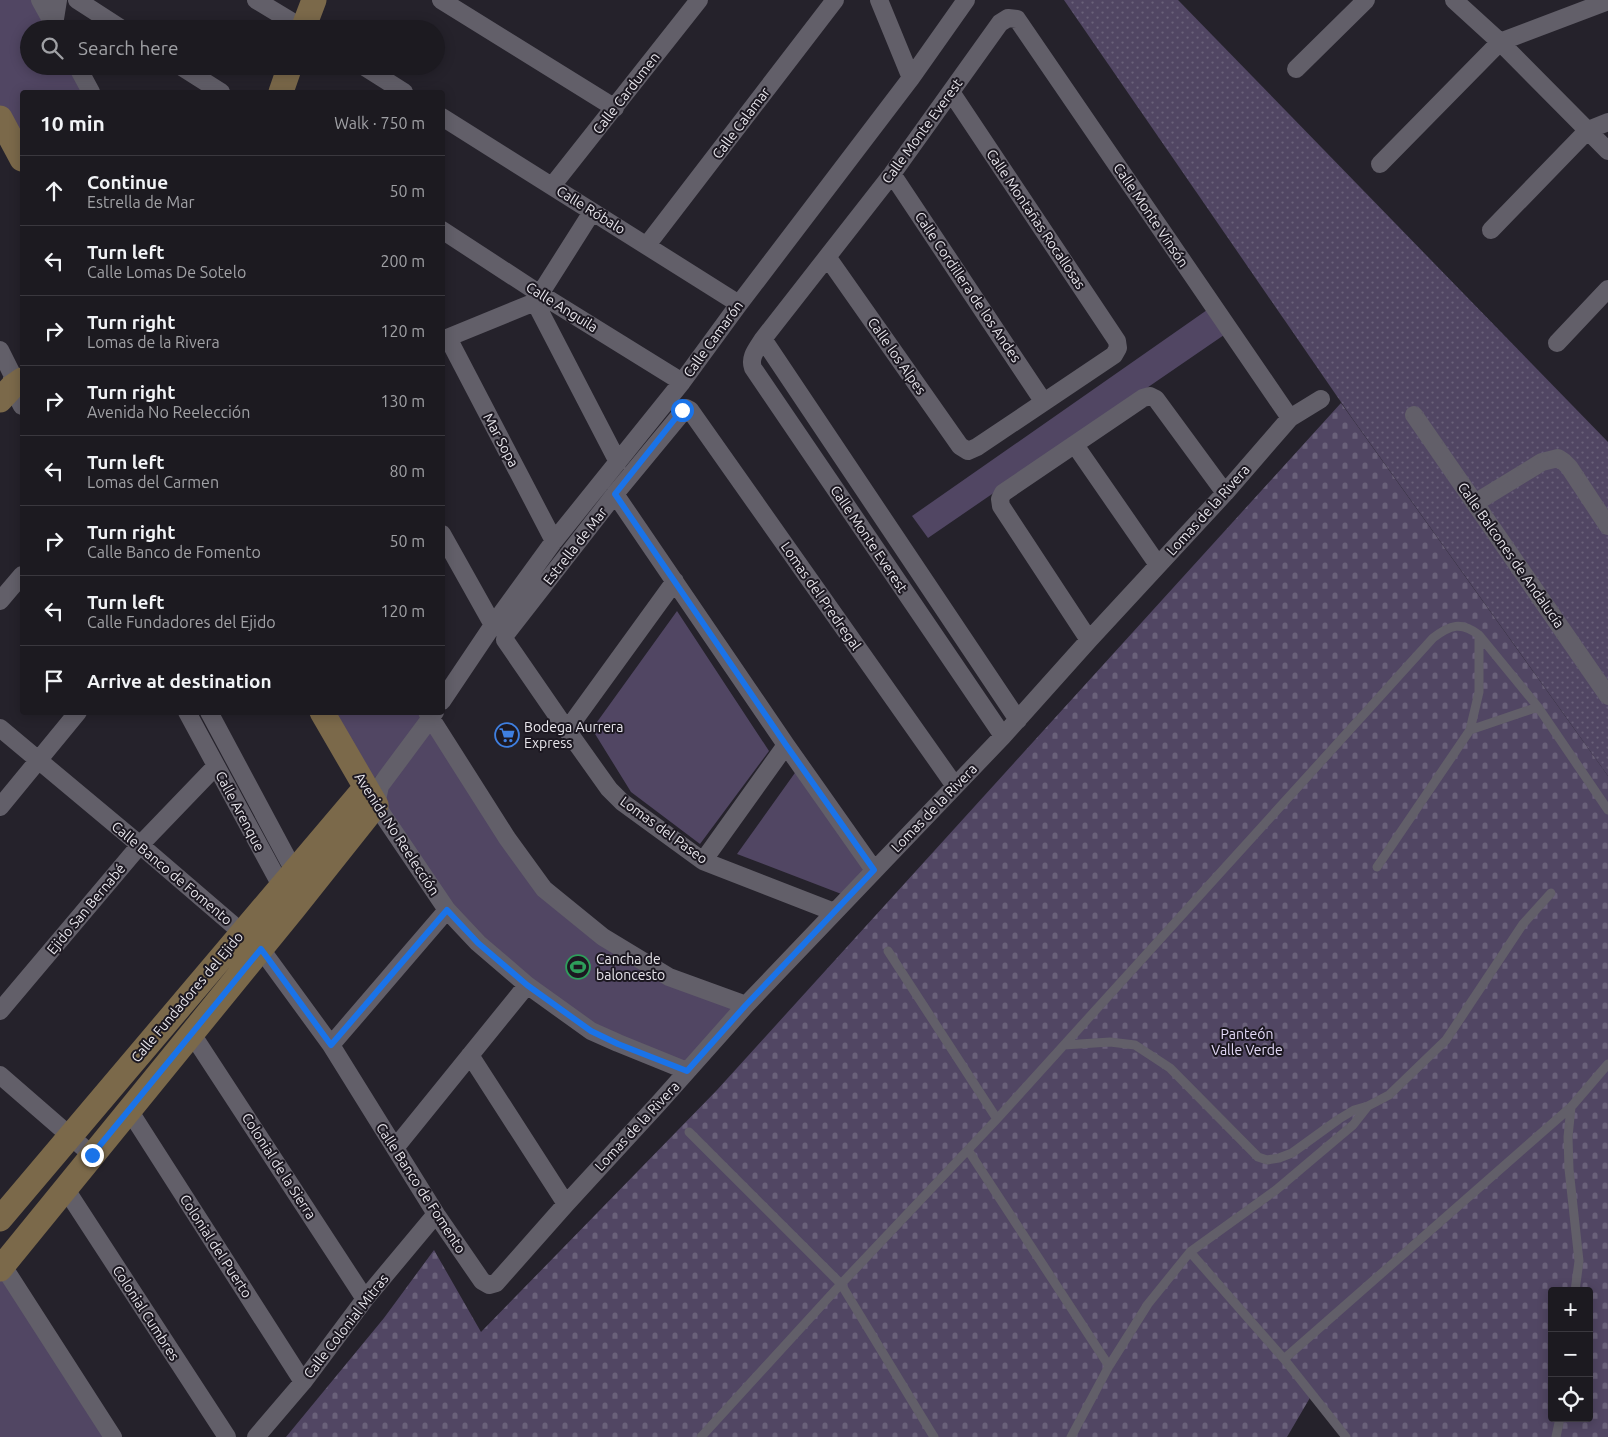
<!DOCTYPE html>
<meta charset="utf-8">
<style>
body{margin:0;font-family:Ubuntu,sans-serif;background:#29272d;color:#f1f3f6}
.controls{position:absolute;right:15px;bottom:15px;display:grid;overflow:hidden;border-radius:5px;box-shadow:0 2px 12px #0003}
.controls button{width:45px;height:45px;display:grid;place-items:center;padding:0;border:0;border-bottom:1px solid #3a383e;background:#1c1a20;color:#f1f3f6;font:25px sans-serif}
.stop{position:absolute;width:15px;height:15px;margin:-11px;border:4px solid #1a73e8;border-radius:50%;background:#fff}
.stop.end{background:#1a73e8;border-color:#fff;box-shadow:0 1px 5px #0008}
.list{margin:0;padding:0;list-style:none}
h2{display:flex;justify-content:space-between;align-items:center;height:65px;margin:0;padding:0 20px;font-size:21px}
h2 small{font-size:16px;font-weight:400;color:#a0a1a5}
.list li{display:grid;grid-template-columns:32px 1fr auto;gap:15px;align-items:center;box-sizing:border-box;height:70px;padding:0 20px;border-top:1px solid #3a383e}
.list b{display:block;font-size:19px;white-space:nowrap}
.list p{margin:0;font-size:16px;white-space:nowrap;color:#a0a1a5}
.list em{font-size:16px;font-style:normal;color:#a0a1a5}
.icon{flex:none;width:28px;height:28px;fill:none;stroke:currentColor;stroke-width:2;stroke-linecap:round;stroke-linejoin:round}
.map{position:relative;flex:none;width:1608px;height:1437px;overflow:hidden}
.search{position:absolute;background:#1c1a20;box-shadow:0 2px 12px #0003;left:20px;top:20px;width:425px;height:55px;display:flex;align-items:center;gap:12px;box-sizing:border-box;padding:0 18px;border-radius:28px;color:#a0a1a5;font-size:19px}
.panel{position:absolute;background:#1c1a20;box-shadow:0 2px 12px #0003;left:20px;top:90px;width:425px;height:625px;border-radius:5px}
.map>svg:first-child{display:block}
.grass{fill:url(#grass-dots)}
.cemetery{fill:url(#cemetery-stones);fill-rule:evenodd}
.park{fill:#514663}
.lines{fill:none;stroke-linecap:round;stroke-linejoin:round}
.lane{stroke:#625f69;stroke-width:9}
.street{stroke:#625f69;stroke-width:18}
.secondary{stroke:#7b694a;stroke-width:25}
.route{stroke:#1a73e8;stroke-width:6}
.labels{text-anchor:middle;stroke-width:4;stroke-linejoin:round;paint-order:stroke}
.street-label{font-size:14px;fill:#e8e6ec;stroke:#1c1821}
.poi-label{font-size:14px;fill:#e8e6ec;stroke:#1c1821;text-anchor:start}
.park-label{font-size:14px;fill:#e4daf8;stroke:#1c1821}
</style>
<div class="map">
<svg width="1608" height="1437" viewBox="0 0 1608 1437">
<defs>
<pattern id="grass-dots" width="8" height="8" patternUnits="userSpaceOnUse" patternTransform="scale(1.25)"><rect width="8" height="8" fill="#514663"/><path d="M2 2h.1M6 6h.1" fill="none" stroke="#6a617a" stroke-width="1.8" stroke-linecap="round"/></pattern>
<pattern id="cemetery-stones" width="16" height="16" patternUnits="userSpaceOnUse" patternTransform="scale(1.25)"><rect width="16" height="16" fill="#514663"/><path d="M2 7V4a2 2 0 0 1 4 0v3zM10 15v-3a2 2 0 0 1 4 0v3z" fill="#6a617a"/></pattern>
</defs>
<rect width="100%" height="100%" fill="#25222b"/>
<path class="grass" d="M1064 0H1178L1608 442V776L1352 418Z"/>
<path class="cemetery" d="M1341 403 1608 776V1437H1343L1311 1396 1287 1437H286L384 1318 434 1250 481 1332 717 1090ZM1552 1291H1589V1418H1552Z"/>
<path class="park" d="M0 0H41L57 29H29V66H78L92 92H22V157L0 115Z
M1207 310 1224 335 928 538 912 516Z
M677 611 769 751 700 844 631 792 592 729Z
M322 713H427L507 838 603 937 746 1005 687 1071 591 1031 447 910 376 805 426 724 365 788Z
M797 770 868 866 844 895 737 854Z
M0 1269 113 1437H0Z"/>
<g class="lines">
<path class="lane" d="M1479 635 1538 707
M1470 730 1538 707 1608 810
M888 951 997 1119
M1064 1045 1433 638C1450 625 1461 621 1479 635V692L1470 730 1377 867
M689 1132 841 1284 934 1437
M968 1150 1109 1366
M1190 1252 1276 1190 1353 1125 1368 1106
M1575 1291 1579 1261 1569 1169 1568 1137 1571 1107 1608 1064
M1284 1359 1571 1107
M701 1437 841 1284 997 1119 1064 1045 1110 1042 1135 1045 1170 1068 1258 1157 1267 1160 1279 1158 1292 1153 1339 1119 1354 1110 1368 1106 1389 1095 1446 1040 1523 924 1551 893
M1071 1437 1109 1366 1148 1304 1190 1252 1284 1359 1346 1437
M1556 1437 1560 1418"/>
<path class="street" d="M40 0 56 29
M77 0 122 29
M256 0 304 29
M441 0 615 108
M879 0 911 78
M1454 0 1500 42 1608 151
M54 25 58 0
M77 66 91 92
M180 66 221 92
M363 66 404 92
M1296 69 1366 0
M442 117 739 304
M1380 164 1500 42 1608 1
M892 174 1043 401
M552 186 699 0
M442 230 540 294 682 382
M1491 230 1588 130 1608 122
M647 245 835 0
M828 258 960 446 968 451 977 447 1114 355 1118 348 1117 341 951 92
M535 302 618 462
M448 338 554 541
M763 339 1018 720
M442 340 535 302 592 212
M1557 343 1608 289
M0 350 12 374V387L22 406
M1414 415 1608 696
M1075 445 1158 565
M615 494 786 745 874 870
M1475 503 1542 462 1558 458 1564 462 1569 467 1608 526
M442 534 493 625
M0 601 22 575
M1089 640 1001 506 1000 499 1003 493 1143 398 1150 396 1156 399 1225 493
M442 701 493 625 554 541 682 382 739 304 911 78 966 0
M187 712 286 895
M209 712 300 882
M427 712 507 838 544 889 603 937 669 977 746 1005
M435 712 380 786 376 805 447 910 478 943 527 985 591 1031 618 1043 687 1071
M0 728 140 845 261 949 331 1045 436 1214 482 1281 489 1285 496 1283 566 1204 658 1104 746 1005 1003 736 1089 640 1225 493 1290 418 1321 399
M567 730 675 581
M1003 736 753 368C749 357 757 349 763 339L892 174 1000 23 1008 18 1017 19 1290 418
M0 807 78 712
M703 861 786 745
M834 912 703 861 622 802 609 789 567 730 505 640 506 634 615 494 686 408 690 410 955 786
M0 1011 140 845 216 766
M192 1034 365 1299
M331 1045 447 910
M470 1055 566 1204
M0 1075 92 1155
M129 1110 303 1382
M395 1148 527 985
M65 1188 227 1437
M3 1266 113 1437
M256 1437 303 1382 365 1299 436 1214"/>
<path class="secondary" d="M303 29 314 0
M281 92 290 66
M0 118 22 159
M0 400 12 387 22 380
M0 1219 365 788
M0 1269 294 908 376 805 322 712"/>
</g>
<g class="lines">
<path class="route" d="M92 1155 261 949 331 1045 447 910 478 943 527 985 591 1031 618 1044 687 1071 746 1005 874 870 786 745 615 494 682 410"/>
</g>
<defs>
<g id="supermarket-ring" transform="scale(1.25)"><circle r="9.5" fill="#1c1821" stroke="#3f7fe0" stroke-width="1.5"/><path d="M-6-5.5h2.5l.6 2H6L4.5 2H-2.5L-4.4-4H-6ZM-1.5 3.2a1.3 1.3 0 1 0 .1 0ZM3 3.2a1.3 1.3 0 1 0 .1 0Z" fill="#3f7fe0"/></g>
<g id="stadium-ring" transform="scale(1.25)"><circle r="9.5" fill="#1c1821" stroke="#2e9e5b" stroke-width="1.5"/><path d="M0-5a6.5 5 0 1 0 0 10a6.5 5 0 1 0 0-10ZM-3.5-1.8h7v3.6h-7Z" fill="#2e9e5b"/></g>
</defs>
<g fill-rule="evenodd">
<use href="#supermarket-ring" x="507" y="735"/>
<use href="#stadium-ring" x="578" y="967"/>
</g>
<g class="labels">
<g class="street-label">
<text transform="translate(626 93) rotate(-52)" y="5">Calle Cardumen</text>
<text transform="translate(741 123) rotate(-53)" y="5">Calle Calamar</text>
<text transform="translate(922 131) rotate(-54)" y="5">Calle Monte Everest</text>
<text transform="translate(591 210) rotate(32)" y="5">Calle Róbalo</text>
<text transform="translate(1151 215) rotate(56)" y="5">Calle Monte Vinsón</text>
<text transform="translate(1036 219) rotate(56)" y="5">Calle Montañas Rocallosas</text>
<text transform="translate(968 287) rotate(56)" y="5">Calle Cordillera de los Andes</text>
<text transform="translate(562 307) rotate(32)" y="5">Calle Anguila</text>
<text transform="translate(713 339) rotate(-54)" y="5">Calle Camarón</text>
<text transform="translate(897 356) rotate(55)" y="5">Calle los Alpes</text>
<text transform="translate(501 440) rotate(62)" y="5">Mar Sopa</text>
<text transform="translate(1208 510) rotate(-48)" y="5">Lomas de la Rivera</text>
<text transform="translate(869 539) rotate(56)" y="5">Calle Monte Everest</text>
<text transform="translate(575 546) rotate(-52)" y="5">Estrella de Mar</text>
<text transform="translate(1511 555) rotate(55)" y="5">Calle Balcones de Andalucía</text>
<text transform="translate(821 596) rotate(55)" y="5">Lomas del Predregal</text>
<text transform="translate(934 808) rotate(-46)" y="5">Lomas de la Rivera</text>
<text transform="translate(240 811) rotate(62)" y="5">Calle Arenque</text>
<text transform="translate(664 830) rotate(36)" y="5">Lomas del Paseo</text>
<text transform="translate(397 834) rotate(57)" y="5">Avenida No Reelección</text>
<text transform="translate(172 873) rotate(40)" y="5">Calle Banco de Fomento</text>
<text transform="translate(86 909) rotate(-50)" y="5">Ejido San Bernabé</text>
<text transform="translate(187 997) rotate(-50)" y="5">Calle Fundadores del Ejido</text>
<text transform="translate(637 1126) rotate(-47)" y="5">Lomas de la Rivera</text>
<text transform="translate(279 1166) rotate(57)" y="5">Colonial de la Sierra</text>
<text transform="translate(421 1188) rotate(57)" y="5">Calle Banco de Fomento</text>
<text transform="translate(216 1246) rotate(57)" y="5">Colonial del Puerto</text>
<text transform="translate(146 1313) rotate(57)" y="5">Colonial Cumbres</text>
<text transform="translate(346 1326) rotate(-52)" y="5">Calle Colonial Mitras</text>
</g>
<g class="poi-label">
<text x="524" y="732">Bodega Aurrera<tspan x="524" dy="16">Express</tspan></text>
<text x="596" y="964">Cancha de<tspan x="596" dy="16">baloncesto</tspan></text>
</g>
<g class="park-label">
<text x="1247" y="1039">Panteón<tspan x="1247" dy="16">Valle Verde</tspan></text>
</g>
</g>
</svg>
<div class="controls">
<button>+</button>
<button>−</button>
<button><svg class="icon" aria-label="locate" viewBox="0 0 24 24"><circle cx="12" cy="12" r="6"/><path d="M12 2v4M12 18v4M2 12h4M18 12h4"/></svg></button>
</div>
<div class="stop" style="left:682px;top:410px"></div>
<div class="stop end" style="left:92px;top:1155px"></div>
<div class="search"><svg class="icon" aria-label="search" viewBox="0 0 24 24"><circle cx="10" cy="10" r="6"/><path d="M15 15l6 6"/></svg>Search here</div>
<section class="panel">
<h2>10 min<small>Walk · 750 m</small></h2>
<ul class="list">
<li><svg class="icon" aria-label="ahead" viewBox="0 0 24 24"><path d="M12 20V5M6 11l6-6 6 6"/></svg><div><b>Continue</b><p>Estrella de Mar</p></div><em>50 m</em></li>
<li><svg class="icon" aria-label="left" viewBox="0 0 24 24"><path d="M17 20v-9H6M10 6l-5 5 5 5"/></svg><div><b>Turn left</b><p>Calle Lomas De Sotelo</p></div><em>200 m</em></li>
<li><svg class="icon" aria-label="right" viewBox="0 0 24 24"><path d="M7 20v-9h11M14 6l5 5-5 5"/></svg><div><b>Turn right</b><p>Lomas de la Rivera</p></div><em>120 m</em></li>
<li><svg class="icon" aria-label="right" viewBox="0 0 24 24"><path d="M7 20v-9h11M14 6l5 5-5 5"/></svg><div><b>Turn right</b><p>Avenida No Reelección</p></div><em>130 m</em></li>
<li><svg class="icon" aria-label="left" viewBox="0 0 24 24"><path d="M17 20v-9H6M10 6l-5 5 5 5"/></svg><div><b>Turn left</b><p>Lomas del Carmen</p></div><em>80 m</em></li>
<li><svg class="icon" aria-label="right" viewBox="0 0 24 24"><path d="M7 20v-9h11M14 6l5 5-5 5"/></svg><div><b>Turn right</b><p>Calle Banco de Fomento</p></div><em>50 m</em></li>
<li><svg class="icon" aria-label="left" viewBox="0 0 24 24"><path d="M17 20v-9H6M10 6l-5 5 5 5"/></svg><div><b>Turn left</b><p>Calle Fundadores del Ejido</p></div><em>120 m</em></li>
<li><svg class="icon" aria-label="arrive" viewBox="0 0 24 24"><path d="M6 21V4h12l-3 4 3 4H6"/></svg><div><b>Arrive at destination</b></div></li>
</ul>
</section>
</div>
